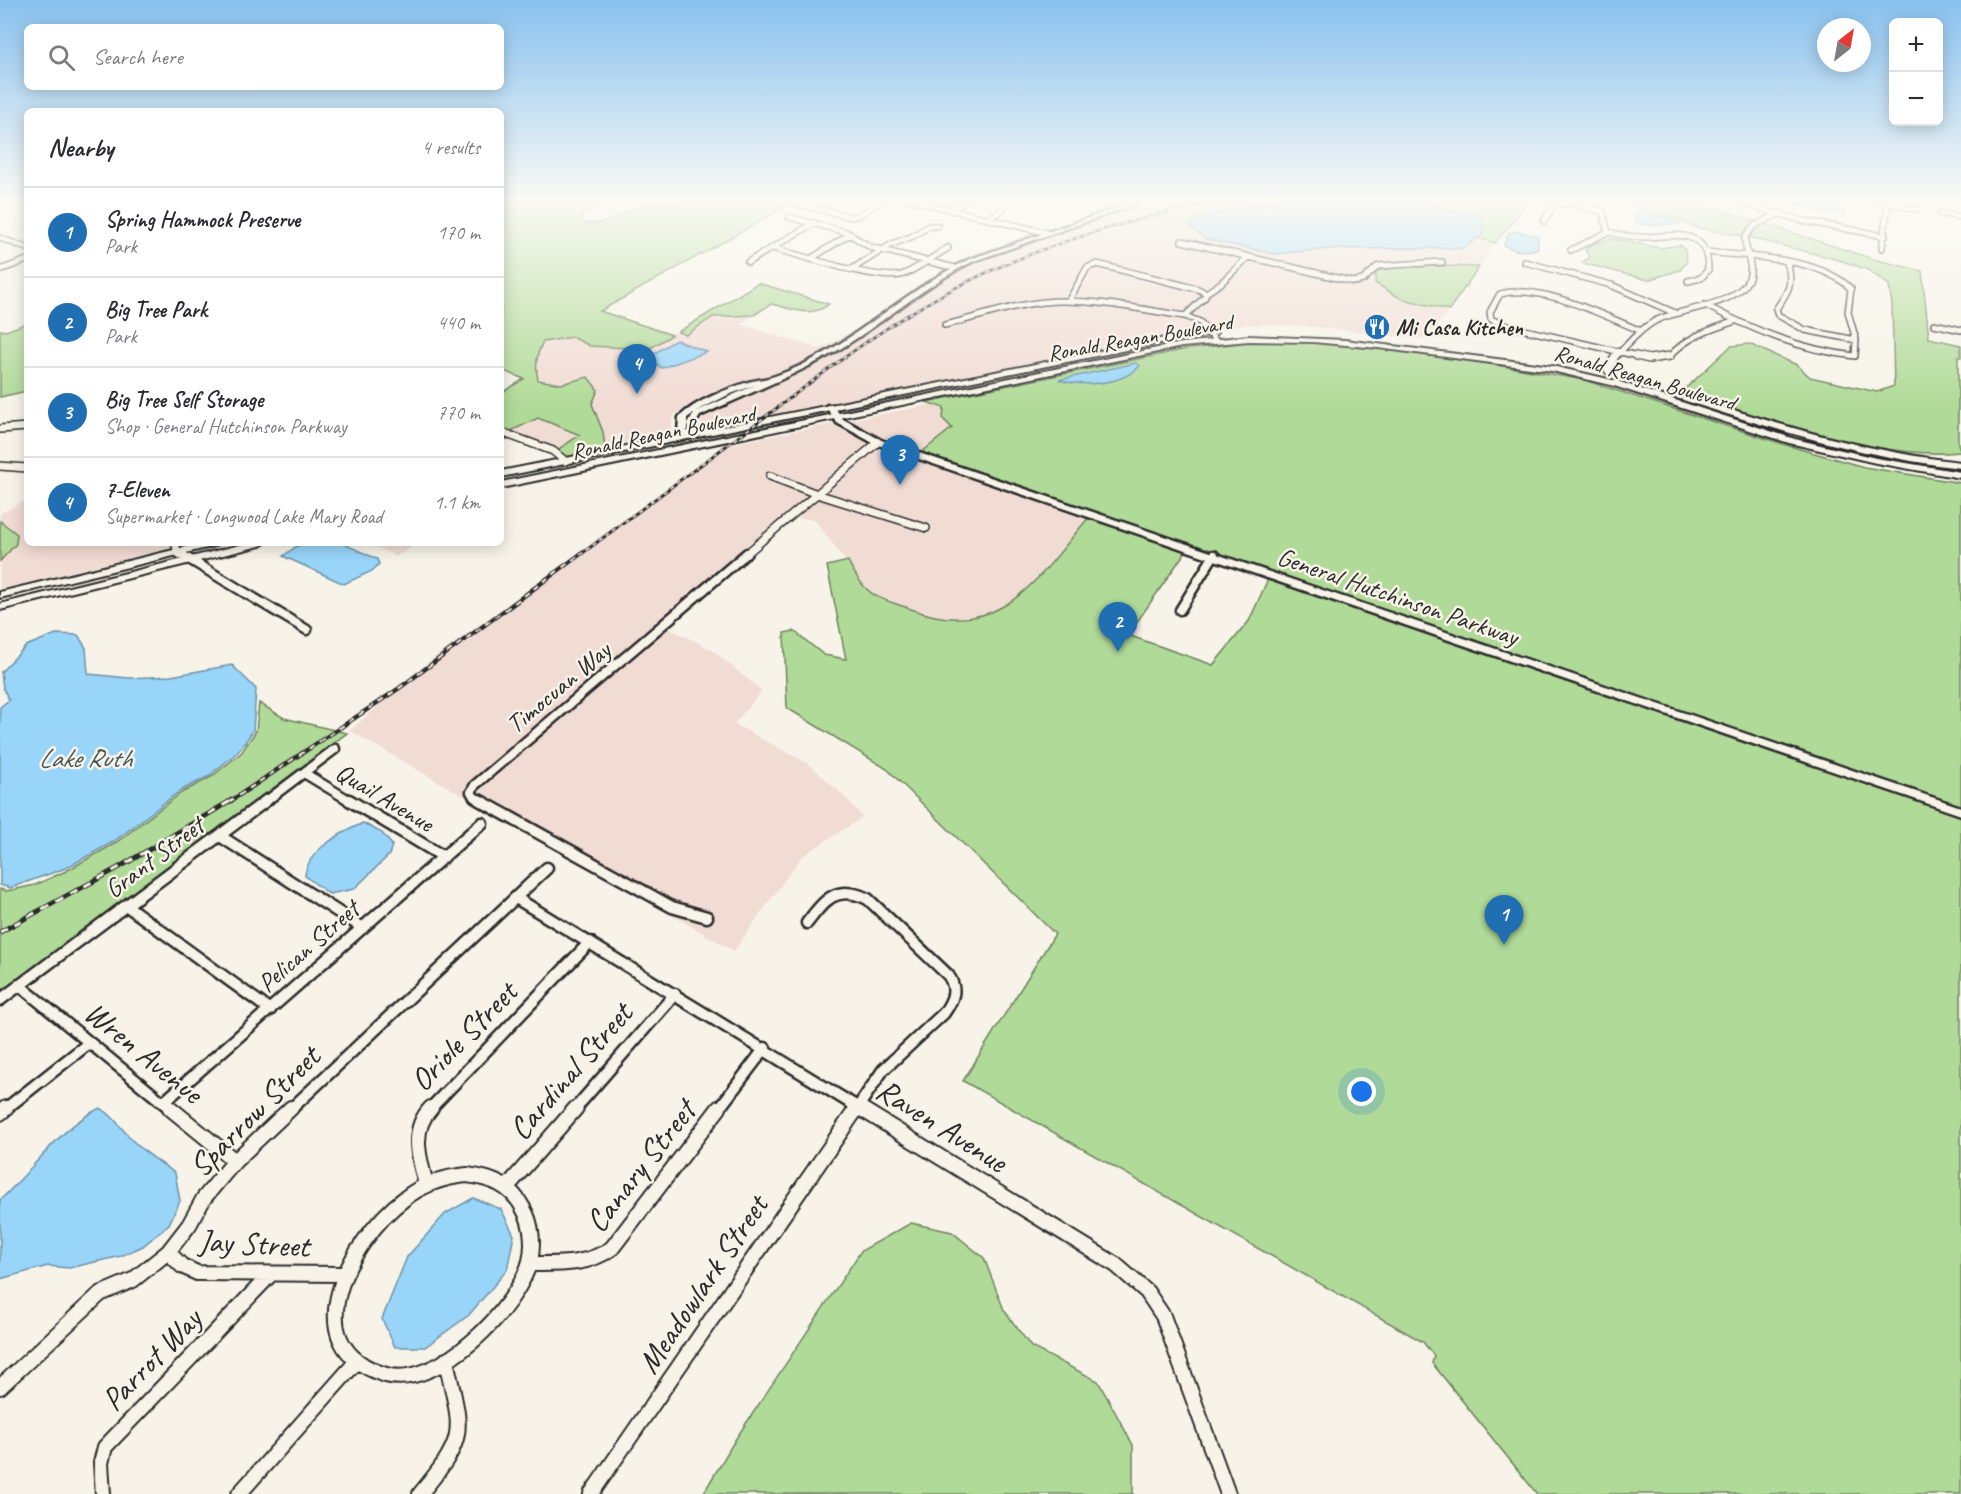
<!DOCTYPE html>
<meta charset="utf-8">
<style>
body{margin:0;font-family:Caveat,sans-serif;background:#f2f2f3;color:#2b2b33}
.controls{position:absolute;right:18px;top:18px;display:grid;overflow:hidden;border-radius:9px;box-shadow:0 3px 15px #0003}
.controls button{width:54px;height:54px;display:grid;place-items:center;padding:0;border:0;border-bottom:2px solid #e1e1e2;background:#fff;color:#2b2b33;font:30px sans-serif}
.compass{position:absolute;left:1817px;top:18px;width:54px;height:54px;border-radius:50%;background:#fff;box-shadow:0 3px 15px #0003;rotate:31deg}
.you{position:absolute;left:1362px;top:1092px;width:21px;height:21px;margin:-15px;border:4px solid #fff;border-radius:50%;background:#1a73e8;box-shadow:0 0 0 9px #1a73e833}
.badge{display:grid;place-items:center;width:39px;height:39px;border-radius:50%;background:#1f6fb2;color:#fff;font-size:20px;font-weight:700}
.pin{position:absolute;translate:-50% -50px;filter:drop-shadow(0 2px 3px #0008)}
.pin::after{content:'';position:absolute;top:32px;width:21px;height:18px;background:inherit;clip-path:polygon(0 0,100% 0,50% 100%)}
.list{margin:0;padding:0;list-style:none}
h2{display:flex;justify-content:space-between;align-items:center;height:78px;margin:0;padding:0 24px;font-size:26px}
h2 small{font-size:20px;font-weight:400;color:#7c7c81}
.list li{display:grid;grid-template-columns:39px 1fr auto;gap:18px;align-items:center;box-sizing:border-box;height:90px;padding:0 24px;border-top:2px solid #e1e1e2}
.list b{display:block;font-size:22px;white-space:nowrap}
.list p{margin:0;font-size:20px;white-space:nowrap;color:#7c7c81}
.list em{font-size:20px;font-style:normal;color:#7c7c81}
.icon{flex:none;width:33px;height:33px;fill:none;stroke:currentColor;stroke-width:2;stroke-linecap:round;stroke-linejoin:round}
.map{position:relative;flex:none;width:1961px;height:1494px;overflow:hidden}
.search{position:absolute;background:#fff;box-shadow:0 3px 15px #0003;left:24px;top:24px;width:480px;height:66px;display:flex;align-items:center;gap:15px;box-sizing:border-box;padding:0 21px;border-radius:9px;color:#7c7c81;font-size:22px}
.panel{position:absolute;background:#fff;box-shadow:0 3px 15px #0003;left:24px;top:108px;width:480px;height:438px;border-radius:9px}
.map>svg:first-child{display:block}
.built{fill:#f1dcd4}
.green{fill:#b0da97;stroke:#6e8261;stroke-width:1.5;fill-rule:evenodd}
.water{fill:#98d5f9;stroke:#6c91a7;stroke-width:1.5}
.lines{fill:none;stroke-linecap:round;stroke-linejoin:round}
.minor-far4-casing{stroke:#2b2b2b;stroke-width:8}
.minor-far3-casing{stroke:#2b2b2b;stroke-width:10}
.minor-far2-casing{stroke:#2b2b2b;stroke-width:13}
.minor-far1-casing{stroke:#2b2b2b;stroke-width:15}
.minor-casing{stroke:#2b2b2b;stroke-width:18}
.tertiary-casing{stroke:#2b2b2b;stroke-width:5}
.secondary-casing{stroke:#2b2b2b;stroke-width:4}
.minor-far4{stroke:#f7f3e8;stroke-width:5}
.minor-far3{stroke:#f7f3e8;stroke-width:7}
.minor-far2{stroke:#f7f3e8;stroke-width:8}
.minor-far1{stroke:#f7f3e8;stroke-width:10}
.minor{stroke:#f7f3e8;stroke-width:14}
.tertiary{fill:#f7f3e8;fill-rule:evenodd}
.secondary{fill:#f7f3e8;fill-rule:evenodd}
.rail-far2-casing{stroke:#2b2b2b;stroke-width:3}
.rail-far1-casing{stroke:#2b2b2b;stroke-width:4.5}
.rail-casing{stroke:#2b2b2b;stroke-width:5}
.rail-far2{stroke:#f7f3e8;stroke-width:1.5;stroke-dasharray:4;stroke-linecap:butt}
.rail-far1{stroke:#f7f3e8;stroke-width:2;stroke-dasharray:6;stroke-linecap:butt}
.rail{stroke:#f7f3e8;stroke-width:3;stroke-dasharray:8;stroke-linecap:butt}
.labels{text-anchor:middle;stroke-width:5;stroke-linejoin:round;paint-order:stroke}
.far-poi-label{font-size:22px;font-weight:bold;fill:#2b2b2b;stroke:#f7f3e8;text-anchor:start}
.far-street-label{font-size:22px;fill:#2b2b2b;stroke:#f7f3e8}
.street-label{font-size:26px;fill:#2b2b2b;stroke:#f7f3e8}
.water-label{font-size:27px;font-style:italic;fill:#46565e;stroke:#f7f3e8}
.near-street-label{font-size:32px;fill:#2b2b2b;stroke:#f7f3e8}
</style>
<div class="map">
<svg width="1961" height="1494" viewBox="0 0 1961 1494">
<rect width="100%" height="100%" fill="#f7f3e8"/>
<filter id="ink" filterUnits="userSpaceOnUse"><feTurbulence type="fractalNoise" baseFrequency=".0167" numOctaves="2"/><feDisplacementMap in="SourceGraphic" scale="12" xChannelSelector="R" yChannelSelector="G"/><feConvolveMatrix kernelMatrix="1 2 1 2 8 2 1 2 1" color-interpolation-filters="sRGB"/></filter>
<g filter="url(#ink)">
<path class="built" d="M1152 199H1233L1190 208 1189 215 1202 218 1196 220 1189 227 1206 239 1274 254 1329 249 1464 248 1478 238 1495 243 1479 267 1441 266 1375 283 1402 299 1449 310 1426 339 1304 326 1252 324 1195 330 704 428 701 422 704 416 773 385 771 383 809 365 973 261Z
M754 315 740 324 820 349 853 331 856 332 805 363 771 378 762 377 716 394 685 408 673 416 670 435 605 449 603 432 592 404 598 390 588 377 561 384 538 380 536 369 538 351 543 342 572 337 590 346 628 348 642 352 672 335 678 332 686 335 713 317Z
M945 402 952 428 922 452 880 440 845 421Z
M537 418 580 436 554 452 507 433Z
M838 423 856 435 876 444 1090 516 1019 598 995 612 960 619 921 612 869 592 814 519 796 518 778 527 664 626 711 649 762 691 734 724 809 764 845 797 863 817 801 857 734 951 350 731 347 733 431 660 726 445Z
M27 499V543H193L0 589V561L17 535 0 521V514Z
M369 543H418L396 557Z"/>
<path class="green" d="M501 199H589L601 201 596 208 581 217 583 222C606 229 623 210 644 205 658 201 672 206 686 204 720 200 754 192 787 206L600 311 672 335 642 353 628 348 590 346 572 337 543 342C536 354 535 366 538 380L561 384 588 377 598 390 592 404 603 432 605 449 569 457 554 452 580 435 538 418 507 433 501 431V393L524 379 501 370Z
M1233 199H1285L1202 218 1189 215 1190 208Z
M1402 199H1433L1474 206 1471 200 1464 199H1531L1495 243 1478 238 1482 234 1484 217Z
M1607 199H1697L1704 204 1873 259 1922 271 1929 338 1961 345V357H1958V444L1961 452C1901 458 1843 440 1785 424 1751 414 1716 405 1684 390L1731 346 1749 344 1797 365 1810 377 1877 392 1894 386 1892 305 1889 285 1868 270 1839 260 1748 237 1693 227 1675 218Z
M1611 239 1661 248 1681 245 1685 250 1687 262 1680 270 1648 280 1582 263 1590 257 1585 250 1592 244Z
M1441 266 1479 267 1449 310 1402 299 1375 283 1376 271 1392 268Z
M758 283 829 304C812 319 791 308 771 304L754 315 713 317 686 335 678 332Z
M27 323V391L0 397V330L6 331Z
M1256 341H1302L1420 352 1584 380 1786 445 1864 467 1961 483V1494H1537L1432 1363 1434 1356 1423 1342 963 1081 1055 934 887 769 787 708 784 633 794 631 824 655 846 659 827 566 848 561C853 571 860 584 869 591 878 600 899 604 911 609 1003 644 1038 576 1090 516L1100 519 1103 515 922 452 952 428 943 419 944 408 926 402 1183 350ZM1186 551 1268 579 1249 621 1213 665 1128 635Z
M0 521 17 534 16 544 0 561Z
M259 703 284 718 347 733 0 993V889L7 891 35 885 66 871 114 844 181 793 211 777 241 753 256 731Z
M911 1223 952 1232 984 1258 1004 1310 1031 1347 1098 1381 1133 1445V1494H703L735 1440 861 1251Z"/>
<path class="water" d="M1285 199H1402L1484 217 1482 235 1464 248 1329 249 1274 254 1206 239 1189 226C1206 211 1261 205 1285 199Z
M1782 199H1799L1842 207 1845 215 1812 209Z
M1637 212 1668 218 1680 224C1671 225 1644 226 1636 223L1634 215Z
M1516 231 1538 236V248C1527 253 1515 251 1504 245L1508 234Z
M676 340 707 352 662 368 646 358Z
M1136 363 1140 366C1121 385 1084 387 1059 380Z
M309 543H342L377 559 379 564 372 571 344 584 283 556 297 546Z
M56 634 78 635 86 648 88 674 129 678 171 676 232 665 256 689 253 731 238 752 209 776 180 791 113 842 66 868 10 888 0 885V707L9 700 3 688 1 672 26 646Z
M363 823 382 833 392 845 389 855 354 889 329 894 305 876C307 850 341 833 363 823Z
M100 1108C114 1116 119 1126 130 1138 143 1152 160 1162 175 1173L180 1201 169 1224 143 1246 121 1256 69 1268 48 1266 0 1279V1200C33 1170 60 1127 100 1108Z
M473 1198 501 1209 514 1235 507 1270 469 1315 425 1347H395L382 1319 407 1257 445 1214Z"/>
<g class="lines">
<g class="minor-far4-casing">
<path id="minor-far4" d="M907 199 1047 233
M1728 199 1804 221 1885 236
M1866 199 1917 209
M791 202 851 217 859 215 885 199
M951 210 967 199
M1940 213 1961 217
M789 217 846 232 870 247 955 268
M988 219 1003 209
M1544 221 1555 203 1581 205 1603 212 1608 232
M1608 232C1619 235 1630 237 1641 237 1673 237 1708 225 1708 270L1701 278 1688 281
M0 238 27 248
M1182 241 1354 282 1363 280 1378 266 1442 262
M773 248C799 255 883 283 904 274 919 268 934 256 948 248
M1882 248 1888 203
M1571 250 1608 232
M812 258 850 234
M748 262 814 223
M1525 262 1611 285 1675 313
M1787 263C1794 284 1788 292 1776 309L1778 315 1805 330 1856 340
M852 269 892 244 911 237 929 226H937
M0 270 27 260
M1206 293 1221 283 1248 257
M1069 300 1087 268 1097 264 1198 289 1206 293
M1705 305C1753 330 1801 350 1855 356L1856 340 1848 312 1851 289C1820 257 1750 257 1707 252
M1185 316 1205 297 1206 293
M1934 324 1961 330
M945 325C983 316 1023 301 1062 301 1103 301 1145 310 1185 316L1200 322 1215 340
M1639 330C1602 315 1540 283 1500 294L1490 312 1491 319 1504 325 1642 357
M1615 357C1627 346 1638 330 1655 321 1680 308 1737 307 1749 278 1754 265 1744 250 1745 237L1754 226 1780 213
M1660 357 1670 356C1687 336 1711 330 1735 321"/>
</g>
<g class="minor-far3-casing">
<path id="minor-far3" d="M1636 356 1649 359 1670 356
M1610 372 1608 370 1615 356
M0 429 27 427
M501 432 553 451 565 461
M0 466 27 468
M770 476 817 494 926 528
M175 543 178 553 181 555
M745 555 878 442"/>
</g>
<g class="minor-far2-casing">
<path id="minor-far2" d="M179 553 307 630
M1180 610 1214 555
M304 773 352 802
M265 802 335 749
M482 802 474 797 471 792 475 785 747 553"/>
</g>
<g class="minor-far1-casing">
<path id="minor-far1" d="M349 800 444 857
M479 800 672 907 707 917
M220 836 363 928
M516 898 862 1110
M127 906 270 1010
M807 923C825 899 837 884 868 899L948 975C958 989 953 1000 944 1013L883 1070 856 1110
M19 985 172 1110
M0 1000 267 800
M164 1102 482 823
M4 1110 89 1043
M290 1110 547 868
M429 1110 590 942
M574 1110 675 994
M718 1110 765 1048"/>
</g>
<g class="minor-casing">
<path id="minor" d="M170 1108 235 1161
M860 1108 1116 1265 1147 1292 1163 1316 1228 1494
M0 1113 6 1108
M467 1175C491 1178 511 1185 523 1208 532 1223 534 1244 530 1261 518 1307 438 1390 386 1375 290 1346 352 1238 404 1199 423 1184 444 1177 467 1175Z
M426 1184C419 1158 410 1130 431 1108
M507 1187 576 1108
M168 1252 182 1266 197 1273 343 1274
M529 1264C559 1264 587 1266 612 1248L719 1108
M0 1387 100 1294 133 1280 168 1252 189 1225 204 1198 235 1161 291 1108
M103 1494 101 1463 105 1447 270 1275
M239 1494 357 1361
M420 1494C470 1434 461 1432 446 1360
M591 1494 857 1108"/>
</g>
<g class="tertiary-casing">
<path id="tertiary" d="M1143 199H1151L974 261C926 284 886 321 840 349 796 375 747 394 700 416L695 424 697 430 691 438H685L678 433 679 417C697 400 725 390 748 382 757 380 766 379 775 376 845 353 903 290 970 259ZM755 385 695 412 728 395ZM694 413 687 424 689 430 687 432V418Z
M827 405H833L843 419 881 440 1961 807V815L875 444 837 423 826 407Z"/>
</g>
<g class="secondary-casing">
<path id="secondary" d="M1214 330H1217V334L1165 342 501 477V471L1165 338Z
M1249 336 1345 340 1552 366 1617 381 1795 439 1876 458 1961 472V478L1876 463 1789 443 1611 385 1552 371 1378 348 1313 342 1249 341 1182 347 501 488V482L1182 343Z
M1674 393H1680C1773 423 1864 452 1961 462V468C1862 457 1769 428 1674 397Z
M202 543H220L215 546 0 598V592Z
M248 543H265L260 546 0 610V604Z"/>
</g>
<use href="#minor-far4" class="minor-far4"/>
<use href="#minor-far3" class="minor-far3"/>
<use href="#minor-far2" class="minor-far2"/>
<use href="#minor-far1" class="minor-far1"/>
<use href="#minor" class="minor"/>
<use href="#tertiary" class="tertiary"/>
<use href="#secondary" class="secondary"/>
<g class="rail-far2-casing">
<path id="rail-far2" d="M580 555C644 507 708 459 773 411 832 366 891 321 957 287 1041 244 1132 219 1224 199"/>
</g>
<g class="rail-far1-casing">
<path id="rail-far1" d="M229 802 398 689 582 553"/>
</g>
<g class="rail-casing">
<path id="rail" d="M0 932 118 868 232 800"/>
</g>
<use href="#rail-far2" class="rail-far2"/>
<use href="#rail-far1" class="rail-far1"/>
<use href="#rail" class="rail"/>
</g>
</g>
<linearGradient id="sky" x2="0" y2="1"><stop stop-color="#88c1ef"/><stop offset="0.49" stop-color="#fbfaf5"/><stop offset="1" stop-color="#fbfaf5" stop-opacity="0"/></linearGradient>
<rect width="1961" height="408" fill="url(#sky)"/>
<defs>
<g id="restaurant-disc" transform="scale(1.35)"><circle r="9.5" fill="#1f6fb2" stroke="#f7f3e8"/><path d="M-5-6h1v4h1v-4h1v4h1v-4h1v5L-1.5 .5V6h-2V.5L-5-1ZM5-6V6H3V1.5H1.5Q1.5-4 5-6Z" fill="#fff"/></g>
</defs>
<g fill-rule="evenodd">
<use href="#restaurant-disc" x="1377" y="327"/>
</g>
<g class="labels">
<g class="far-poi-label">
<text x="1396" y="335">Mi Casa Kitchen</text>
</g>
<g class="far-street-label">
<text transform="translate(1140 337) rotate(-10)" y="8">Ronald Reagan Boulevard</text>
<text transform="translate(1645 377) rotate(16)" y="8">Ronald Reagan Boulevard</text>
<text transform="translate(663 432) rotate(-12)" y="8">Ronald Reagan Boulevard</text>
</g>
<g class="street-label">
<text transform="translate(1398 596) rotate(19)" y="9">General Hutchinson Parkway</text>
<text transform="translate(558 687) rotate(-40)" y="9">Timocuan Way</text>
<text transform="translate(385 797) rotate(31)" y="9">Quail Avenue</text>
<text transform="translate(154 857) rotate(-37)" y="9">Grant Street</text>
<text transform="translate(308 946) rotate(-41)" y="9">Pelican Street</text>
</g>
<g class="water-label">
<text x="85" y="767">Lake Ruth</text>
</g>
<g class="near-street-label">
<text transform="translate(463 1036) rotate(-46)" y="11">Oriole Street</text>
<text transform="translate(144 1052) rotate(39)" y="11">Wren Avenue</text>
<text transform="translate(570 1071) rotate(-49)" y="11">Cardinal Street</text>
<text transform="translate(254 1111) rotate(-45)" y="11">Sparrow Street</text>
<text transform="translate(942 1125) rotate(32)" y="11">Raven Avenue</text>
<text transform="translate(640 1166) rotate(-52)" y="11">Canary Street</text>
<text transform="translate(254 1243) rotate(3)" y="11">Jay Street</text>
<text transform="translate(702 1284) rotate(-56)" y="11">Meadowlark Street</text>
<text transform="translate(151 1359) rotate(-46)" y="11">Parrot Way</text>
</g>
</g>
</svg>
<div class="controls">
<button>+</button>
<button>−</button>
</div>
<svg class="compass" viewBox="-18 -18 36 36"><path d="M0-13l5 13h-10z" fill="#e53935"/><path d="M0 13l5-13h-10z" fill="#7c7c81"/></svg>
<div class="you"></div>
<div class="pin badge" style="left:1504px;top:945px">1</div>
<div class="pin badge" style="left:1118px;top:652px">2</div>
<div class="pin badge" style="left:900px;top:485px">3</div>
<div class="pin badge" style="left:637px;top:394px">4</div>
<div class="search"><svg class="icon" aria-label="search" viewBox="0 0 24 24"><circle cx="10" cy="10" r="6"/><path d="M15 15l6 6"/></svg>Search here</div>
<section class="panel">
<h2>Nearby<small>4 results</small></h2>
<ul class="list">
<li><span class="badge">1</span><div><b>Spring Hammock Preserve</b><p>Park</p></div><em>170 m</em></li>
<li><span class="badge">2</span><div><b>Big Tree Park</b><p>Park</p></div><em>440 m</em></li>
<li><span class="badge">3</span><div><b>Big Tree Self Storage</b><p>Shop · General Hutchinson Parkway</p></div><em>770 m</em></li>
<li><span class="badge">4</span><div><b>7-Eleven</b><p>Supermarket · Longwood Lake Mary Road</p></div><em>1.1 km</em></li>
</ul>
</section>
</div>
